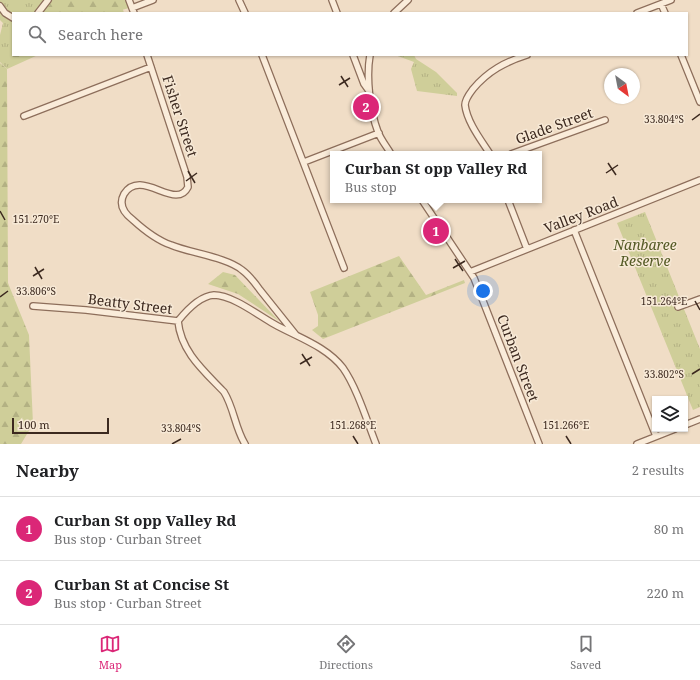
<!DOCTYPE html>
<meta charset="utf-8">
<style>
body{margin:0;font-family:"Noto Serif",serif;background:#f2f2f2;color:#202124}
.controls{position:absolute;right:12px;bottom:12px;display:grid;overflow:hidden;border-radius:0px;box-shadow:0 1px 3px #0004}
.controls button{width:36px;height:36px;display:grid;place-items:center;padding:0;border:0;border-bottom:1px solid #e0e0e0;background:#fff;color:#202124;font:20px sans-serif}
.compass{position:absolute;left:604px;top:68px;width:36px;height:36px;border-radius:50%;background:#fff;box-shadow:0 1px 3px #0004;rotate:148deg}
.scale{position:absolute;left:12px;bottom:10px;width:97px;box-sizing:border-box;padding-left:4px;border:2px solid #3c291f;border-top:0;font-size:11px;line-height:14px;white-space:nowrap;color:#3c291f;-webkit-text-stroke:3px #f7e9d6;paint-order:stroke}
.you{position:absolute;left:483px;top:291px;width:14px;height:14px;margin:-10px;border:3px solid #fff;border-radius:50%;background:#1a73e8;box-shadow:0 0 0 6px #1a73e833}
.badge{display:grid;place-items:center;width:26px;height:26px;border-radius:50%;background:#db2777;color:#fff;font-size:13px;font-weight:700}
.pin{position:absolute;translate:-50% -50%;border:2px solid #fff;box-shadow:0 1px 4px #0006}
.popup{position:absolute;left:330px;top:151px;width:212px;height:52px;box-sizing:border-box;display:grid;place-content:center;border-radius:0px;background:#fff;filter:drop-shadow(0 1px 3px #0005);font-size:13px;white-space:nowrap;color:#757577}
.popup b{font-size:15px;color:#202124}
.popup::after{content:'';position:absolute;left:50%;top:100%;margin-left:-8px;border:8px solid transparent;border-top-color:#fff}
.list{margin:0;padding:0;list-style:none}
h2{display:flex;justify-content:space-between;align-items:center;height:52px;margin:0;padding:0 16px;font-size:17px}
h2 small{font-size:13px;font-weight:400;color:#757577}
.list li{display:grid;grid-template-columns:26px 1fr auto;gap:12px;align-items:center;box-sizing:border-box;height:64px;padding:0 16px;border-top:1px solid #e0e0e0}
.list b{display:block;font-size:15px;white-space:nowrap}
.list p{margin:0;font-size:13px;white-space:nowrap;color:#757577}
.list em{font-size:13px;font-style:normal;color:#757577}
.icon{flex:none;width:22px;height:22px;fill:none;stroke:currentColor;stroke-width:2;stroke-linecap:round;stroke-linejoin:round}
.map{position:relative;flex:none;width:700px;height:444px;overflow:hidden}
.search{position:absolute;background:#fff;box-shadow:0 1px 3px #0004;left:12px;right:12px;top:12px;height:44px;display:flex;align-items:center;gap:10px;box-sizing:border-box;padding:0 14px;border-radius:0px;color:#757577;font-size:15px}
.sheet{height:180px;background:#fff}
nav{display:flex;justify-content:space-around;align-items:center;box-sizing:border-box;height:56px;border-top:1px solid #e0e0e0;background:#fff;font-size:11px;color:#757577}
nav a{display:grid;justify-items:center;gap:2px}
nav .on{color:#db2777}
.map>svg:first-child{display:block}
.grass{fill:url(#grass-tufts)}
.forest{fill:url(#forest-firs)}
.lines{fill:none;stroke-linecap:round;stroke-linejoin:round}
.minor-casing{stroke:#8d6e5b;stroke-width:8}
.minor{stroke:#faecda;stroke-width:5.5}
.ticks{fill:none;stroke:#3c291f;stroke-width:1.5}
.labels{text-anchor:middle;stroke-width:3;stroke-linejoin:round;paint-order:stroke}
.street-label{font-size:14px;fill:#3c291f;stroke:#f7e9d6}
.park-label{font-size:14px;font-style:italic;fill:#545a25;stroke:#f7e9d6}
.ticks-label{font-size:10px;text-anchor:middle;fill:#3c291f;stroke:#f7e9d6;stroke-width:3;stroke-linejoin:round;paint-order:stroke}
</style>
<div class="map">
<svg width="700" height="444" viewBox="0 0 700 444">
<defs>
<pattern id="grass-tufts" width="24" height="20" patternUnits="userSpaceOnUse"><rect width="24" height="20" fill="#cfce99"/><path d="M3 7l-1-3M5 7V3M7 7l1-3M15 17l-1-3M17 17v-4M19 17l1-3" fill="none" stroke="#b3b183"/></pattern>
<pattern id="forest-firs" width="22" height="20" patternUnits="userSpaceOnUse"><rect width="22" height="20" fill="#cfce99"/><path d="M5 1l3.5 6h-7zM16 11l3.5 6h-7z" fill="#b3b183"/></pattern>
</defs>
<rect width="100%" height="100%" fill="#f0ddc6"/>
<path class="grass" d="M0 0H127L121 3 124 13H13V55H38L7 69 0 62V35L3 23 0 20Z
M395 55H414L416 59 436 72 457 93V96L417 91 411 69 414 62Z
M645 212 700 349V407L693 410 617 223Z"/>
<path class="forest" d="M54 0H126L129 8 111 13H43Z
M11 25H13V55H35L10 67Z
M0 63 7 69 8 283 29 335 33 424 21 444H0Z
M399 256 426 295 464 280 465 283 323 339 312 330 318 326V315L310 292Z
M223 272 235 275 279 321 238 294 208 284Z"/>
<g class="lines">
<g class="minor-casing">
<path id="minor" d="M129 0 134 13
M239 0 245 13
M332 0 337 13
M661 4 665 13
M0 6 5 13 13 18
M132 8 153 0
M38 13 48 0
M394 13 408 0
M637 13 671 0
M147 55 187 177 188 187C176 212 141 167 124 194 118 205 125 214 133 220 144 230 156 240 171 245 190 253 226 257 242 270 249 275 255 283 260 290 272 305 284 320 296 335
M262 55 344 268
M353 55 364 84 369 91
M370 55C366 78 370 111 378 132 381 140 387 147 391 154
M681 55 700 102
M24 116 151 67
M490 154C481 140 467 122 465 105 465 99 470 93 473 89 488 71 505 62 527 55
M511 154 605 120
M304 162 379 133
M422 200 474 278 539 444
M508 200 527 249
M574 230 656 436
M470 272 700 180
M33 306 86 310 178 321C181 352 204 371 224 392 234 408 235 428 245 444
M678 307 700 299
M178 321C186 311 200 296 214 295 232 295 258 315 274 324 297 337 326 346 343 368 357 388 367 421 376 444
M685 425 700 419
M637 444 675 429"/>
</g>
<use href="#minor" class="minor"/>
</g>
<path class="ticks" d="M341 76 348 87M339 85 350 78M692 120 700 114M608 163 616 175M188 171 195 183M606 173 618 165M186 181 197 173M0 211 5 220M455 259 463 271M35 267 42 279M453 268 465 261M33 276 44 269M0 297 8 291M695 301 700 310M302 354 310 366M300 364 312 357M692 374 700 369M353 436 358 444M566 436 571 444M172 444 181 439"/>
<g class="labels">
<g class="street-label">
<text transform="translate(180 116) rotate(72)" y="5">Fisher Street</text>
<text transform="translate(554 126) rotate(-20)" y="5">Glade Street</text>
<text transform="translate(581 215) rotate(-21)" y="5">Valley Road</text>
<text transform="translate(130 304) rotate(7)" y="5">Beatty Street</text>
<text transform="translate(518 358) rotate(69)" y="5">Curban Street</text>
</g>
<g class="park-label">
<text x="645" y="250">Nanbaree<tspan x="645" dy="16">Reserve</tspan></text>
</g>
</g>
<g class="ticks-label">
<text x="664" y="123">33.804°S</text>
<text x="36" y="223">151.270°E</text>
<text x="36" y="295">33.806°S</text>
<text x="664" y="305">151.264°E</text>
<text x="664" y="378">33.802°S</text>
<text x="353" y="429">151.268°E</text>
<text x="566" y="429">151.266°E</text>
<text x="181" y="432">33.804°S</text>
</g>
</svg>
<div class="controls">
<button><svg class="icon" aria-label="layers" viewBox="0 0 24 24"><path d="M12 4l9 5-9 5-9-5zM3 14l9 5 9-5"/></svg></button>
</div>
<svg class="compass" viewBox="-18 -18 36 36"><path d="M0-13l5 13h-10z" fill="#e53935"/><path d="M0 13l5-13h-10z" fill="#757577"/></svg>
<div class="scale">100 m</div>
<div class="you"></div>
<div class="pin badge" style="left:436px;top:231px">1</div>
<div class="popup"><b>Curban St opp Valley Rd</b>Bus stop</div>
<div class="pin badge" style="left:366px;top:107px">2</div>
<div class="search"><svg class="icon" aria-label="search" viewBox="0 0 24 24"><circle cx="10" cy="10" r="6"/><path d="M15 15l6 6"/></svg>Search here</div>
</div>
<section class="sheet">
<h2>Nearby<small>2 results</small></h2>
<ul class="list">
<li><span class="badge">1</span><div><b>Curban St opp Valley Rd</b><p>Bus stop · Curban Street</p></div><em>80 m</em></li>
<li><span class="badge">2</span><div><b>Curban St at Concise St</b><p>Bus stop · Curban Street</p></div><em>220 m</em></li>
</ul>
</section>
<nav>
<a class="on"><svg class="icon" aria-label="map" viewBox="0 0 24 24"><path d="M3 6l6-2 6 2 6-2v14l-6 2-6-2-6 2zM9 4v14M15 6v14"/></svg>Map</a>
<a><svg class="icon" aria-label="directions" viewBox="0 0 24 24"><path d="M12 3l9 9-9 9-9-9zM9 14v-3h6M13 9l2 2-2 2"/></svg>Directions</a>
<a><svg class="icon" aria-label="saved" viewBox="0 0 24 24"><path d="M7 4h10v16l-5-4-5 4z"/></svg>Saved</a>
</nav>
